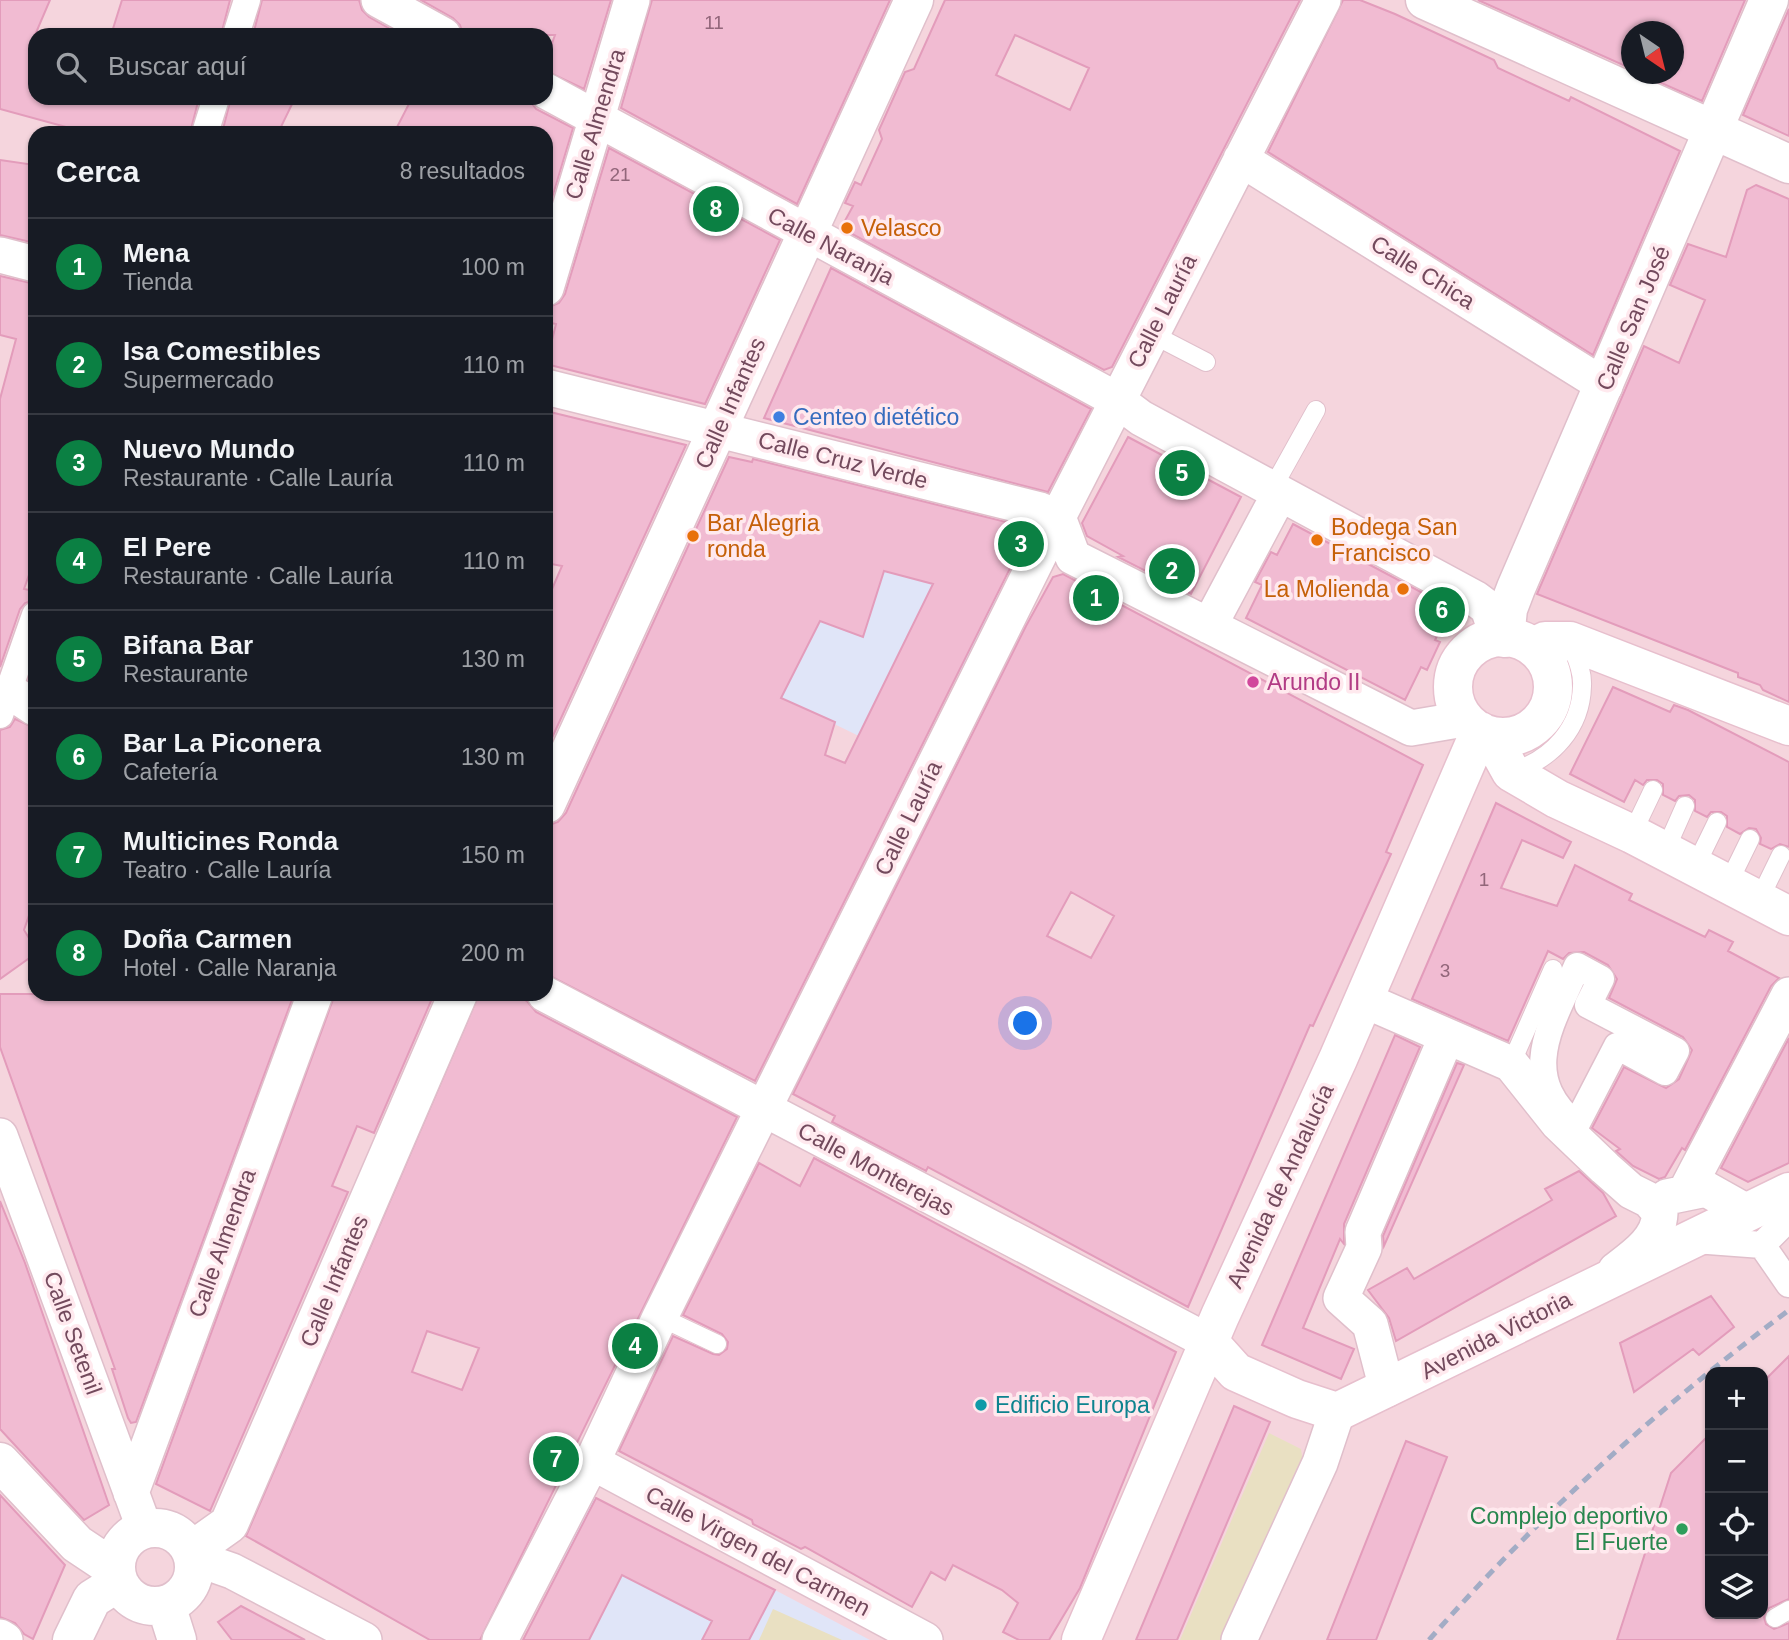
<!DOCTYPE html>
<html lang="es">
<meta charset="utf-8">
<style>
body{margin:0;font-family:Helvetica,sans-serif;background:#242831;color:#f1f3f6}
.controls{position:absolute;right:21px;bottom:21px;display:grid;overflow:hidden;border-radius:14px;box-shadow:0 2px 5px #0004}
.controls button{width:63px;height:63px;display:grid;place-items:center;padding:0;border:0;border-bottom:2px solid #363941;background:#171b24;color:#f1f3f6;font:35px sans-serif}
.compass{position:absolute;left:1621px;top:21px;width:63px;height:63px;border-radius:50%;background:#171b24;box-shadow:0 2px 5px #0004;rotate:145deg}
.you{position:absolute;left:1026px;top:1024px;width:24px;height:24px;margin:-18px;border:5px solid #fff;border-radius:50%;background:#1a73e8;box-shadow:0 0 0 10px #1a73e833}
.badge{display:grid;place-items:center;width:46px;height:46px;border-radius:50%;background:#0b8043;color:#fff;font-size:23px;font-weight:700}
.pin{position:absolute;translate:-50% -50%;border:4px solid #fff;box-shadow:0 2px 7px #0006}
.list{margin:0;padding:0;list-style:none}
h2{display:flex;justify-content:space-between;align-items:center;height:91px;margin:0;padding:0 28px;font-size:30px}
h2 small{font-size:23px;font-weight:400;color:#9ea1a6}
.list li{display:grid;grid-template-columns:46px 1fr auto;gap:21px;align-items:center;box-sizing:border-box;height:98px;padding:0 28px;border-top:2px solid #363941}
.list b{display:block;font-size:26px;white-space:nowrap}
.list p{margin:0;font-size:23px;white-space:nowrap;color:#9ea1a6}
.list em{font-size:23px;font-style:normal;color:#9ea1a6}
.icon{flex:none;width:38px;height:38px;fill:none;stroke:currentColor;stroke-width:2;stroke-linecap:round;stroke-linejoin:round}
.map{position:relative;flex:none;width:1789px;height:1640px;overflow:hidden}
.search{position:absolute;background:#171b24;box-shadow:0 2px 5px #0004;left:28px;top:28px;width:525px;height:77px;display:flex;align-items:center;gap:18px;box-sizing:border-box;padding:0 24px;border-radius:21px;color:#9ea1a6;font-size:26px}
.panel{position:absolute;background:#171b24;box-shadow:0 2px 5px #0004;left:28px;top:126px;width:525px;height:875px;border-radius:21px}
.map>svg:first-child{display:block}
.residential{fill:#f5d5dd;fill-rule:evenodd}
.education{fill:#e0e5f8}
.green{fill:#e9e0c2}
.building{fill:#f1bbd2;stroke:#e39cbb;stroke-width:2;fill-rule:evenodd}
.lines{fill:none;stroke-linecap:round;stroke-linejoin:round}
.service-casing{stroke:#e0bfcb;stroke-width:20}
.pedestrian-casing{stroke:#e0bfcb;stroke-width:29}
.minor-casing{stroke:#e0bfcb;stroke-width:38}
.tertiary-casing{stroke:#e0bfcb;stroke-width:41}
.secondary-casing{stroke:#e7bfcd;stroke-width:41}
.service{stroke:#fff;stroke-width:18}
.pedestrian{stroke:#fff;stroke-width:26}
.minor{stroke:#fff;stroke-width:35}
.tertiary{stroke:#fff;stroke-width:38}
.secondary{stroke:#fff;stroke-width:38}
.rail{stroke:#a2acc5;stroke-width:5;stroke-dasharray:10 7;stroke-linecap:butt}
.food-dot{fill:#e8710a;stroke:#ffe9ee;stroke-width:2.5}
.shop-dot{fill:#3f7fe0;stroke:#ffe9ee;stroke-width:2.5}
.hotel-dot{fill:#d1479c;stroke:#ffe9ee;stroke-width:2.5}
.culture-dot{fill:#0f9aa8;stroke:#ffe9ee;stroke-width:2.5}
.leisure-dot{fill:#2e9e5b;stroke:#ffe9ee;stroke-width:2.5}
.labels{text-anchor:middle;stroke-width:7;stroke-linejoin:round;paint-order:stroke}
.number-label{font-size:19px;fill:#92667a}
.street-label{font-size:23px;fill:#734a5d;stroke:#ffe9ee}
.food-label{font-size:23px;fill:#c56008;stroke:#ffe9ee;text-anchor:start}
.shop-label{font-size:23px;fill:#366cbe;stroke:#ffe9ee;text-anchor:start}
.hotel-label{font-size:23px;fill:#b23c85;stroke:#ffe9ee;text-anchor:start}
.culture-label{font-size:23px;fill:#0d838f;stroke:#ffe9ee;text-anchor:start}
.leisure-label{font-size:23px;fill:#27864d;stroke:#ffe9ee;text-anchor:end}
</style>
<div class="map">
<svg width="1789" height="1640" viewBox="0 0 1789 1640">
<rect width="100%" height="100%" fill="#fce3e8"/>
<path class="residential" d="M0 0H1789V1360L1763 1382V1372H1710V1434L1630 1603 1617 1640H0ZM1632 32H1674V74H1632ZM35 35H546V98H35ZM35 133H546V994H35Z"/>
<path class="education" d="M884 571 969 584 999 594 961 672 908 653 865 739 781 698 820 621 847 631 867 622Z
M593 1497 775 1590 870 1640H524Z"/>
<path class="green" d="M1269 1433 1301 1449 1303 1464 1231 1640H1180Z
M773 1609 842 1640H759Z"/>
<path class="building" d="M0 0H50L35 35V98H199L190 133H88L0 109Z
M122 0H230L221 35H111Z
M262 0H359L362 10 369 17 401 35H253Z
M421 0H611L584 89 546 71V60L555 35H463L460 25 453 18Z
M652 0H890L797 204 621 108Z
M945 0H1300L1112 367 1104 370 841 228 853 206 845 203 855 182 861 185 882 139 879 130 905 72 914 69ZM1015 35 1089 68 1070 110 996 75Z
M1343 0H1360L1395 14 1494 60 1498 68 1569 101 1571 97 1680 151 1593 355 1268 152Z
M1478 0H1745L1702 101 1641 74H1674V32H1632V69Z
M1789 9V136L1743 115Z
M231 98H295L278 133H222Z
M412 98H528L536 109 573 128 546 218V133H394Z
M609 148 780 240 705 404 546 364 556 324 546 322V308L559 303 565 294Z
M0 160 35 165V243L0 235Z
M1756 185 1789 199V702L1763 690 1760 685 1738 677V673L1537 594 1644 346 1679 363 1705 300 1670 285 1688 244 1726 257 1747 190Z
M831 268 1091 409 1048 492 764 418Z
M0 276 35 284V558L24 589 35 591V600L25 603 20 609 0 667V399L16 339 0 335Z
M546 411 686 445 546 751V603L562 566 546 563Z
M1128 437 1241 497 1191 594 1118 557 1123 556 1087 536 1082 523Z
M729 457 752 462 753 459 1030 528 755 1081 546 974V826L558 822 566 813ZM884 571 933 584 845 763 825 755 835 722 781 698 820 621 863 637Z
M1293 524 1451 608 1435 640 1440 642 1427 670 1421 667 1405 700 1246 618 1262 585 1255 582 1271 552 1277 555Z
M1063 574 1423 765 1386 852 1391 854 1313 1026 1310 1025 1188 1307 928 1167 926 1171 832 1122 835 1116 793 1094 1026 626 1053 577ZM1071 892 1114 916 1091 958 1047 936Z
M1613 687 1670 712 1674 705 1688 710 1789 762V847L1780 844 1771 849 1760 844 1761 838 1756 829 1749 828 1740 834 1727 827V816L1721 812H1711L1707 817 1695 811V800L1689 795 1679 796 1675 801 1663 795V784L1657 780H1647L1643 785 1635 780 1624 802 1570 774Z
M15 719 35 728V898L24 930 35 948V954L0 979V730L10 727Z
M1496 803 1571 842 1563 858 1522 840 1501 888 1557 906 1575 865 1632 894 1629 900 1705 937 1709 930 1733 942 1728 951 1779 978 1771 986 1685 1150 1682 1148 1665 1177 1659 1179 1633 1166 1616 1151 1620 1149 1592 1128 1624 1067 1666 1088 1679 1079 1692 1050 1683 1037 1609 998 1617 979 1608 965 1584 952 1569 953 1563 959 1548 951 1508 1041 1412 999Z
M0 994H294L136 1422 131 1423 128 1418 112 1369H115L0 1047Z
M335 994H434L374 1133 357 1126 332 1186 348 1192 210 1511 156 1484Z
M479 994H514L527 1001 536 1012 737 1117 480 1640H430L246 1536ZM427 1331 479 1348 462 1390 412 1372Z
M1395 1035 1420 1047 1344 1224V1244L1340 1239 1303 1328 1354 1349 1341 1379 1262 1345Z
M1789 1038V1163L1748 1182 1721 1168Z
M1457 1063 1464 1065 1384 1246 1383 1236Z
M814 1158 1176 1352 1080 1588 1049 1640H1019L1003 1632 1018 1603 1002 1590 953 1565 945 1580 931 1572 912 1607 805 1547 801 1549 753 1524 752 1520 619 1451 673 1336 713 1354 719 1355 727 1349 728 1342 722 1334 683 1315 759 1163 800 1186Z
M1579 1171 1603 1193 1616 1216 1396 1341 1389 1318 1368 1290 1407 1268 1414 1279 1552 1200 1545 1189Z
M0 1201 25 1263 109 1505 84 1520 0 1429Z
M1711 1296 1734 1327 1699 1355 1693 1349 1634 1392 1620 1343Z
M1789 1356V1599L1769 1608 1764 1617 1766 1624 1774 1629 1789 1623V1640H1617L1671 1473 1710 1434V1614H1763V1382Z
M1234 1406 1270 1422 1177 1640H1136Z
M1406 1441 1447 1457 1376 1640H1327Z
M0 1495 65 1565 33 1639 24 1634 15 1623 0 1617Z
M596 1498 775 1590 749 1640H702L712 1621 622 1575 589 1640H523Z
M241 1606 305 1640H232L218 1622Z"/>
<g class="lines">
<g class="service-casing">
<path id="service" d="M1150 333 1206 362
M1272 489 1316 410
M1514 771C1552 759 1581 728 1582 686 1583 672 1576 657 1571 644
M1632 834 1653 790
M1665 851 1685 806
M1695 867 1717 822
M1728 884 1750 839
M1759 900 1781 855
M1511 1064 1553 969
M660 1317 717 1344
M1775 1618 1789 1610"/>
</g>
<g class="pedestrian-casing">
<path id="pedestrian" d="M236 35 247 0
M205 133 216 98
M0 715 35 615
M1577 966 1601 979 1588 1005 1676 1051 1665 1072 1617 1046 1576 1125C1516 1075 1552 1024 1577 966Z
M1695 1240 1762 1245 1789 1284
M1762 1245 1789 1218"/>
</g>
<g class="minor-casing">
<path id="minor" d="M379 0 443 35
M546 91 1117 400 1141 418 1476 599 1488 608 1498 638
M1241 159 1605 386
M0 255 35 264
M546 288 632 0
M546 387 1040 510 1058 517 1073 557 1411 728 1464 719
M1209 626 1280 493
M9 691 35 708
M545 994 1209 1342
M1364 1000 1511 1064 1558 1123 1605 1168 1631 1191 1649 1200 1660 1213C1659 1239 1636 1255 1616 1270
M0 1136 145 1530
M1685 1193 1789 995
M1667 1197 1706 1189 1747 1212
M1387 1389 1370 1324 1341 1298 1364 1248 1363 1232 1446 1038
M592 1462 925 1640
M131 1493 315 994
M194 1564H212L232 1571 364 1640
M0 1637 5 1640
M500 1640 592 1462 660 1317 1058 517 1323 0
M1239 1640 1320 1463 1337 1412"/>
</g>
<g class="tertiary-casing">
<path id="tertiary" d="M1425 0 1789 164
M1505 638 1508 609 1516 588 1769 0
M546 804 914 0
M0 1462 77 1544 116 1570
M116 1567a39 39 0 1 1 78 0a39 39 0 1 1-78 0Z
M191 1551 229 1524 458 994
M166 1605 177 1640
M72 1640 92 1599 119 1582"/>
</g>
<g class="secondary-casing">
<path id="secondary" d="M1453 687a50 50 0 1 1 100 0a50 50 0 1 1-100 0Z
M1534 648 1545 641H1570L1789 726
M1499 737 1501 754 1511 772 1557 799 1632 834 1789 916
M1209 1342 1236 1372 1297 1399 1337 1412 1789 1192
M1081 1640 1220 1316 1338 1059 1480 731"/>
</g>
<use href="#service" class="service"/>
<use href="#pedestrian" class="pedestrian"/>
<use href="#minor" class="minor"/>
<use href="#tertiary" class="tertiary"/>
<use href="#secondary" class="secondary"/>
<path class="rail" d="M1429 1640C1537 1517 1658 1408 1789 1310"/>
</g>
<g class="food-dot">
<circle cx="847" cy="228" r="7"/>
<circle cx="693" cy="536" r="7"/>
<circle cx="1317" cy="540" r="7"/>
<circle cx="1403" cy="589" r="7"/>
</g>
<circle class="shop-dot" cx="779" cy="417" r="7"/>
<circle class="hotel-dot" cx="1253" cy="682" r="7"/>
<circle class="culture-dot" cx="981" cy="1405" r="7"/>
<circle class="leisure-dot" cx="1682" cy="1529" r="7"/>
<g class="labels">
<g class="number-label">
<text x="714" y="29">11</text>
<text x="620" y="181">21</text>
<text x="1484" y="886">1</text>
<text x="1445" y="977">3</text>
</g>
<g class="street-label">
<text transform="translate(595 124) rotate(-73)" y="8">Calle Almendra</text>
<text transform="translate(831 246) rotate(28)" y="8">Calle Naranja</text>
<text transform="translate(1423 272) rotate(32)" y="8">Calle Chica</text>
<text transform="translate(1162 311) rotate(-63)" y="8">Calle Lauría</text>
<text transform="translate(1633 318) rotate(-67)" y="8">Calle San José</text>
<text transform="translate(730 403) rotate(-66)" y="8">Calle Infantes</text>
<text transform="translate(843 460) rotate(14)" y="8">Calle Cruz Verde</text>
<text transform="translate(908 818) rotate(-64)" y="8">Calle Lauría</text>
<text transform="translate(876 1169) rotate(28)" y="8">Calle Monterejas</text>
<text transform="translate(1280 1186) rotate(-65)" y="8">Avenida de Andalucía</text>
<text transform="translate(222 1243) rotate(-70)" y="8">Calle Almendra</text>
<text transform="translate(334 1281) rotate(-67)" y="8">Calle Infantes</text>
<text transform="translate(73 1333) rotate(70)" y="8">Calle Setenil</text>
<text transform="translate(1496 1335) rotate(-27)" y="8">Avenida Victoria</text>
<text transform="translate(758 1551) rotate(28)" y="8">Calle Virgen del Carmen</text>
</g>
<g class="food-label">
<text x="861" y="236">Velasco</text>
<text x="707" y="531">Bar Alegria<tspan x="707" dy="26">ronda</tspan></text>
<text x="1331" y="535">Bodega San<tspan x="1331" dy="26">Francisco</tspan></text>
<text x="1389" y="597" text-anchor="end">La Molienda</text>
</g>
<g class="shop-label">
<text x="793" y="425">Centeo dietético</text>
</g>
<g class="hotel-label">
<text x="1267" y="690">Arundo II</text>
</g>
<g class="culture-label">
<text x="995" y="1413">Edificio Europa</text>
</g>
<g class="leisure-label">
<text x="1668" y="1524">Complejo deportivo<tspan x="1668" dy="26">El Fuerte</tspan></text>
</g>
</g>
</svg>
<div class="controls">
<button>+</button>
<button>−</button>
<button><svg class="icon" aria-label="locate" viewBox="0 0 24 24"><circle cx="12" cy="12" r="6"/><path d="M12 2v4M12 18v4M2 12h4M18 12h4"/></svg></button>
<button><svg class="icon" aria-label="layers" viewBox="0 0 24 24"><path d="M12 4l9 5-9 5-9-5zM3 14l9 5 9-5"/></svg></button>
</div>
<svg class="compass" viewBox="-18 -18 36 36"><path d="M0-13l5 13h-10z" fill="#e53935"/><path d="M0 13l5-13h-10z" fill="#9ea1a6"/></svg>
<div class="you"></div>
<div class="pin badge" style="left:1096px;top:598px">1</div>
<div class="pin badge" style="left:1172px;top:571px">2</div>
<div class="pin badge" style="left:1021px;top:544px">3</div>
<div class="pin badge" style="left:635px;top:1346px">4</div>
<div class="pin badge" style="left:1182px;top:473px">5</div>
<div class="pin badge" style="left:1442px;top:610px">6</div>
<div class="pin badge" style="left:556px;top:1459px">7</div>
<div class="pin badge" style="left:716px;top:209px">8</div>
<div class="search"><svg class="icon" aria-label="search" viewBox="0 0 24 24"><circle cx="10" cy="10" r="6"/><path d="M15 15l6 6"/></svg>Buscar aquí</div>
<section class="panel">
<h2>Cerca<small>8 resultados</small></h2>
<ul class="list">
<li><span class="badge">1</span><div><b>Mena</b><p>Tienda</p></div><em>100 m</em></li>
<li><span class="badge">2</span><div><b>Isa Comestibles</b><p>Supermercado</p></div><em>110 m</em></li>
<li><span class="badge">3</span><div><b>Nuevo Mundo</b><p>Restaurante · Calle Lauría</p></div><em>110 m</em></li>
<li><span class="badge">4</span><div><b>El Pere</b><p>Restaurante · Calle Lauría</p></div><em>110 m</em></li>
<li><span class="badge">5</span><div><b>Bifana Bar</b><p>Restaurante</p></div><em>130 m</em></li>
<li><span class="badge">6</span><div><b>Bar La Piconera</b><p>Cafetería</p></div><em>130 m</em></li>
<li><span class="badge">7</span><div><b>Multicines Ronda</b><p>Teatro · Calle Lauría</p></div><em>150 m</em></li>
<li><span class="badge">8</span><div><b>Doña Carmen</b><p>Hotel · Calle Naranja</p></div><em>200 m</em></li>
</ul>
</section>
</div>
